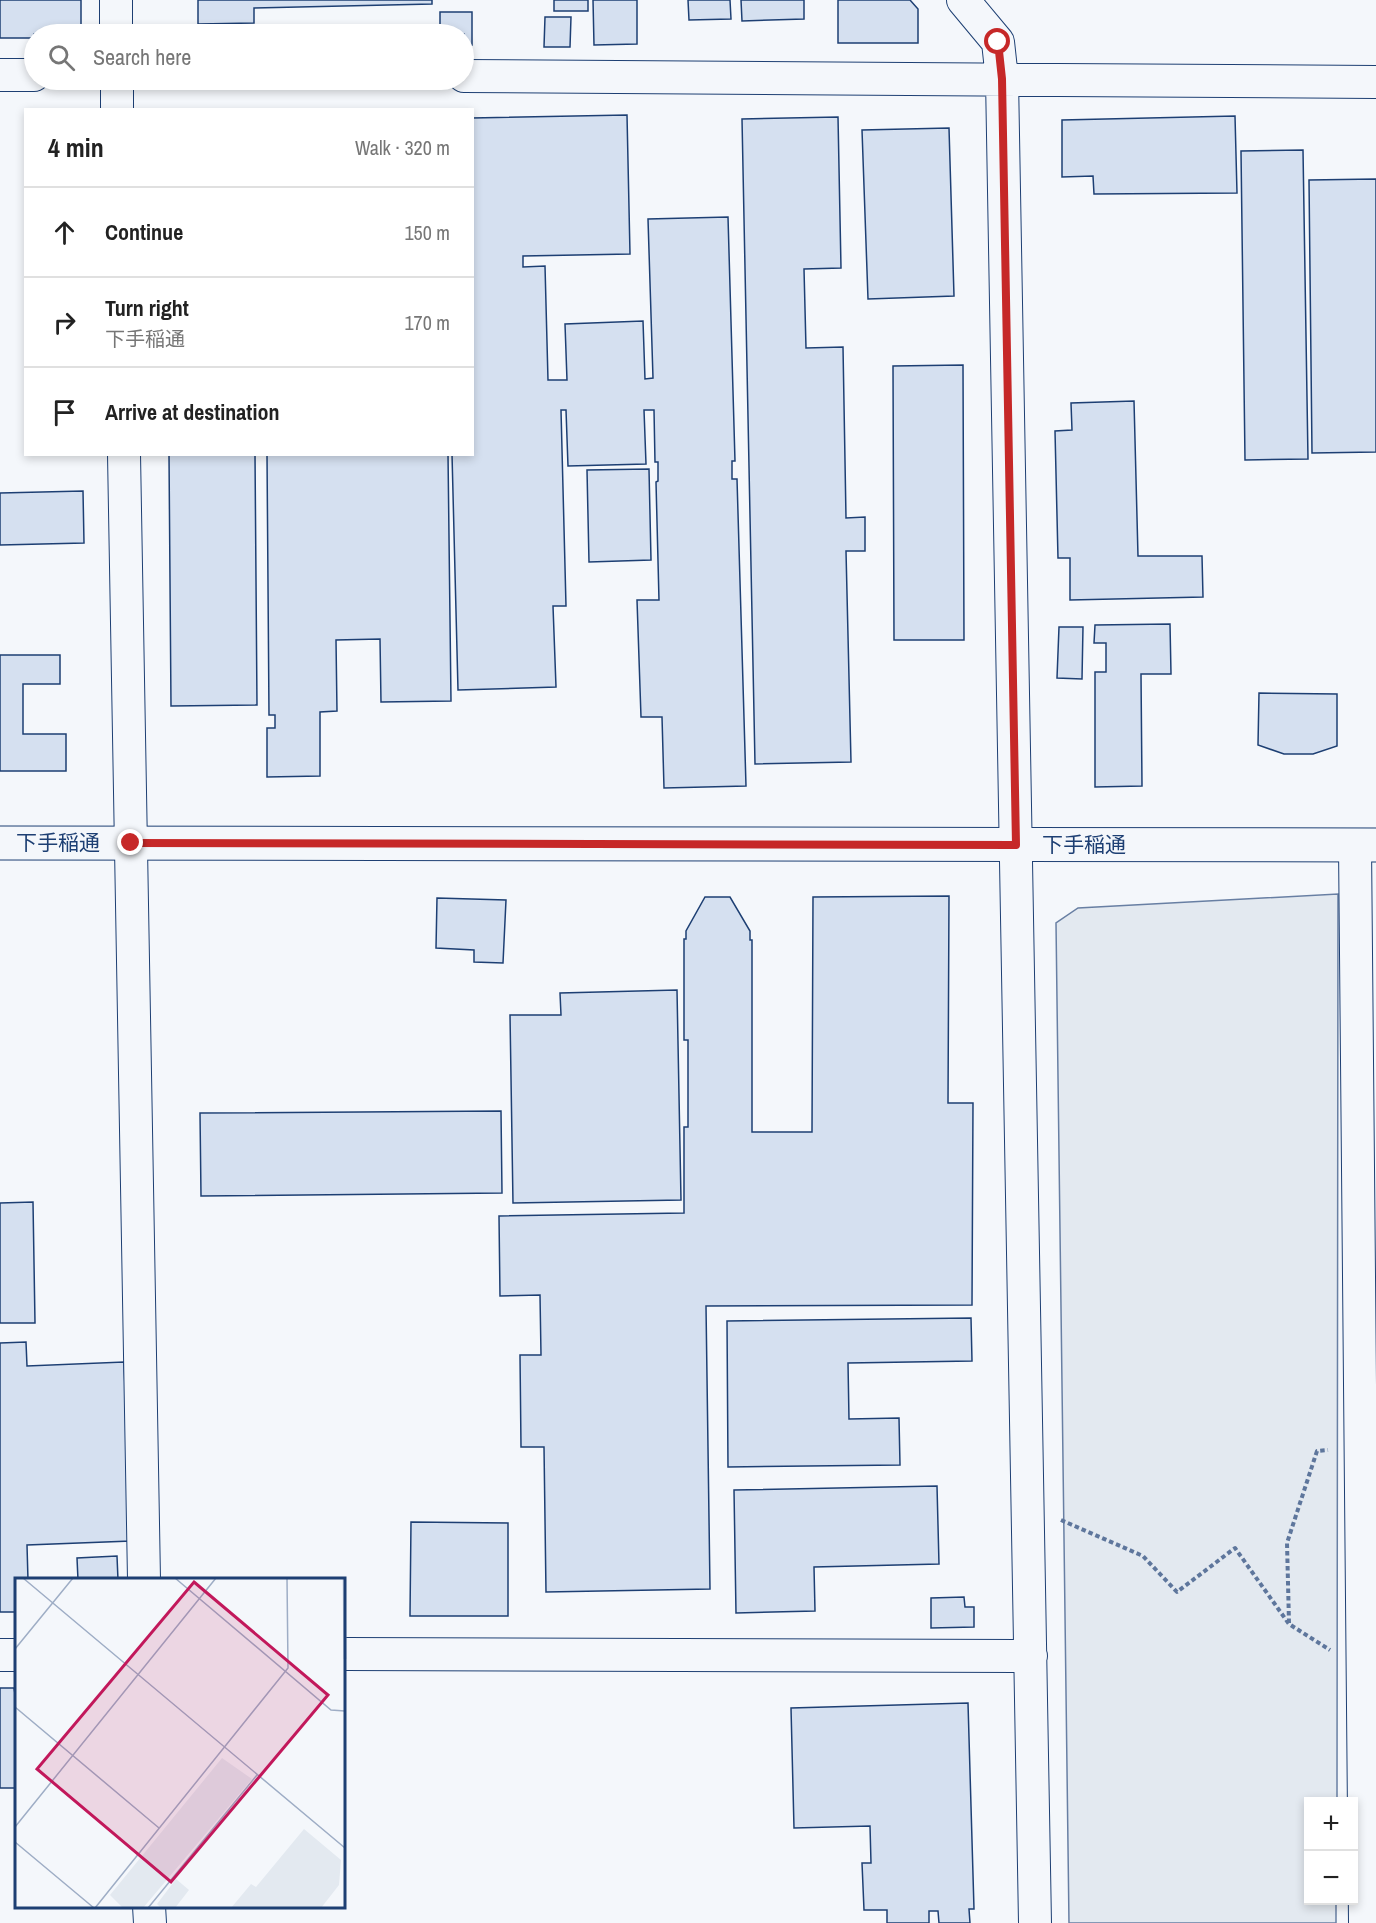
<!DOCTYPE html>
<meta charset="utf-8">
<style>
body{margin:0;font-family:"Archivo Narrow","Noto Sans JP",sans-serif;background:#f2f2f2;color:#222}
.controls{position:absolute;right:18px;bottom:18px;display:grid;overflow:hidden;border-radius:0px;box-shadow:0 3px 9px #0003}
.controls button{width:54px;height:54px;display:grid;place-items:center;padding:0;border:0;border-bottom:2px solid #e0e0e0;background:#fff;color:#222;font:30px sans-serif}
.stop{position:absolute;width:18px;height:18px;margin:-14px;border:4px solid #c62828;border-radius:50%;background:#fff}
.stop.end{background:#c62828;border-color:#fff;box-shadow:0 2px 6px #0008}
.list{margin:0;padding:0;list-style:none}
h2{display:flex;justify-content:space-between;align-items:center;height:78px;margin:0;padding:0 24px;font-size:26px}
h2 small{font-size:20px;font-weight:400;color:#767676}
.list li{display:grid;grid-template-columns:39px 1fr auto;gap:18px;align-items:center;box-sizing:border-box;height:90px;padding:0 24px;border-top:2px solid #e0e0e0}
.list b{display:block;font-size:22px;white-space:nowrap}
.list p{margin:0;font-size:20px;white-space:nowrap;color:#767676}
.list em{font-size:20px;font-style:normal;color:#767676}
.icon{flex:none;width:33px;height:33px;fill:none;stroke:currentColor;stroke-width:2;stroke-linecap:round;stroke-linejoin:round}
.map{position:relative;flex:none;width:1376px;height:1923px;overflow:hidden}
.search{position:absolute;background:#fff;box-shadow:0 3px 9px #0003;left:24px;top:24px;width:450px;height:66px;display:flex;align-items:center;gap:15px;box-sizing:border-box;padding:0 21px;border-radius:33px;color:#767676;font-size:22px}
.panel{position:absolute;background:#fff;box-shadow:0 3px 9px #0003;left:24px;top:108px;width:450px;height:348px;border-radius:0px}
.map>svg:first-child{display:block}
.green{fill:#e3e9f0;stroke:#687fa3;stroke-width:1.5}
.building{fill:#d5e0f0;stroke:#1d3f73;stroke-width:1.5}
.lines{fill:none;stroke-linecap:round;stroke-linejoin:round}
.street-casing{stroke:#1d3f73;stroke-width:34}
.secondary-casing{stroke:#1d3f73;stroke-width:35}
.path{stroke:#5e769c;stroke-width:4;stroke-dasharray:4.5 3;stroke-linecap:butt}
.street{stroke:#f4f7fb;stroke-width:32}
.secondary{stroke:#f4f7fb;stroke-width:33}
.route{stroke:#c62828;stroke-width:8}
.labels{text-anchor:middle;stroke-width:4.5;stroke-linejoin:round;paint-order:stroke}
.street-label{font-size:21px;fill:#1d3f73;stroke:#f4f7fb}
.inset-river{fill:none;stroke:#cfd7e4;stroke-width:3}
.inset-road{fill:none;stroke:#9eadc5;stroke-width:1.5}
.view{fill:#c2185b;fill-opacity:0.15;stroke:#c2185b;stroke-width:3}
.inset-edge{fill:none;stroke:#1d3f73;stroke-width:3}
</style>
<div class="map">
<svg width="1376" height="1923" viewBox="0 0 1376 1923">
<rect width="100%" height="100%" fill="#f4f7fb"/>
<path class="green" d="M1338 894 1337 1801 1308 1802V1900L1336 1901V1923H1069L1056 923 1078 908Z"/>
<path class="building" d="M0 0H81V31L63 32V34H34V38H0Z
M198 0H432V4L254 8V23L198 24Z
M554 0H588V11H554Z
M593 0H637V44L594 45Z
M688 0H730L731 19 689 20Z
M741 0H804V19L742 21Z
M838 0H910L918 9V43H838Z
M440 12H472V45H464V34H440Z
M545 17H571L570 47H544Z
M627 115 630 254 523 256V267L545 266 548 380H567L565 324 643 321 645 379 653 378 648 219 728 217 735 461H732V479H737L746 786 664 788 662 717H641L637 600H659L656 482 658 481V462H655L654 410H644L646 464 568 466 566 410H561L566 606H553L556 687 458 690 452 454H472V118Z
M1235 116 1237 193 1094 194 1093 176 1062 177V120Z
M838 117 841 268 804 269 806 348 843 347 846 518 865 517V551H846L851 762 755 764 742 119Z
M949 128 954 296 868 299 862 130Z
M1303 150 1308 459 1245 460 1241 151Z
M1376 179V452L1312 453 1309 180Z
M963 365 964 640H894L893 366Z
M1134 401 1138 556H1202L1203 597 1070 600V558H1058L1055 431 1072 430 1071 403Z
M169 454H255L257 705 171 706Z
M267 454H448L451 701 381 702 380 639 336 640 337 711 320 712V776L267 777V728H275V715H269Z
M649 469 651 560 589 562 587 470Z
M83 491 84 543 0 545V493Z
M1170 624 1171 674H1141L1142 786 1095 787V672H1106V643H1094L1095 625Z
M1059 627H1083L1082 679 1057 678Z
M0 655H60V684H23V734H66V771H0Z
M1259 693 1337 694V746L1313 754H1284L1258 745Z
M949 896 948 1103H973L972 1305 706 1306 710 1589 546 1592 544 1447H521L520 1355H541L540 1295 500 1296 499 1216 684 1213V1127H688V1040H684V939H686V931L705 897H730L750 931V940H752V1132H812L813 897Z
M437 898 506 900 503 963 474 962V950L436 948Z
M677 990 681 1200 513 1203 510 1015H561L560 993Z
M501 1111 502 1193 201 1196 200 1113Z
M33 1202 35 1323H0V1203Z
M971 1318 972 1361 848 1363 849 1419 899 1418 900 1465 728 1467 727 1321Z
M26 1342 27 1366 124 1362 131 1541 27 1545 28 1580H16V1612H0V1343Z
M937 1486 939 1564 814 1567 815 1611 736 1613 734 1490Z
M411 1522 508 1523V1616H410Z
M117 1556 118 1580H78L77 1558Z
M964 1597 965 1607H974V1627L931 1628V1598Z
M0 1688H14L15 1694H16V1788H0Z
M968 1703 974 1909H969L970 1923H939L938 1911H929V1923H887V1910H864L862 1863H871L870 1826 794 1828 791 1708Z"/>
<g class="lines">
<g class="street-casing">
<path id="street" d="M116 0V34
M963 0 998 42 1002 79 1035 1923
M0 75H34
M464 76 1376 82
M117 80V110
M124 454 144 1580
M1355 845 1365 1923
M344 1654 1031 1656
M0 1655H16
M149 1906 150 1923"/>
</g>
<g class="secondary-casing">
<path id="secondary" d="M0 843 1376 845"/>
</g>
<path class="path" d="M1061 1520 1143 1556 1177 1592 1235 1548 1289 1624 1330 1650
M1289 1623 1287 1543 1317 1451 1328 1450"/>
<use href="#street" class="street"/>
<use href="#secondary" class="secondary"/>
</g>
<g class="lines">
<path class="route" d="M131 843 1016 845 1002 79 998 42"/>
</g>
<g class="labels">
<g class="street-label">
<text x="58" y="850">下手稲通</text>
<text x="1084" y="852">下手稲通</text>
</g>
</g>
<g transform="translate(15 1578)">
<rect width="330" height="330" fill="#f4f7fb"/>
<path d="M207 180 237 201 128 330H108L95 317ZM289 251 326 282 324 307 306 330H216L236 306 241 309ZM161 301 174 312 160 330H146L142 326Z" fill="#e3e9f0"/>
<path class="inset-river" d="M329 0 330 81"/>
<path class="inset-road" d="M8 0 330 270M160 0 316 132 330 133M0 71 58 0M0 129 144 250M0 249 201 0M0 264 79 330M80 330 273 90 272 0M133 330 242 197"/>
<path class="view" d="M179 4 313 117 156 304 22 191Z"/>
<rect width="330" height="330" class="inset-edge"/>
</g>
</svg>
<div class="controls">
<button>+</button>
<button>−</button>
</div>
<div class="stop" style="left:998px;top:42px"></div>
<div class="stop end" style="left:131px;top:843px"></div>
<div class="search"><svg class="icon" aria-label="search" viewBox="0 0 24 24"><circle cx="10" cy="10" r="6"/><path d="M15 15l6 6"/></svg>Search here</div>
<section class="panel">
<h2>4 min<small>Walk · 320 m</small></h2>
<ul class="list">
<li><svg class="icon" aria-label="ahead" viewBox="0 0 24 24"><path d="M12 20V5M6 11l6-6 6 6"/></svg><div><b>Continue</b></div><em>150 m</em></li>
<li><svg class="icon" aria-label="right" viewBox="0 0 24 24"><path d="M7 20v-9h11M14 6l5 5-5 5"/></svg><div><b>Turn right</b><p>下手稲通</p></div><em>170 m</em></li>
<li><svg class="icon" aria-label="arrive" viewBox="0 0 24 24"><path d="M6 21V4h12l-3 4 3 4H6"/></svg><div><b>Arrive at destination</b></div></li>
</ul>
</section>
</div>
